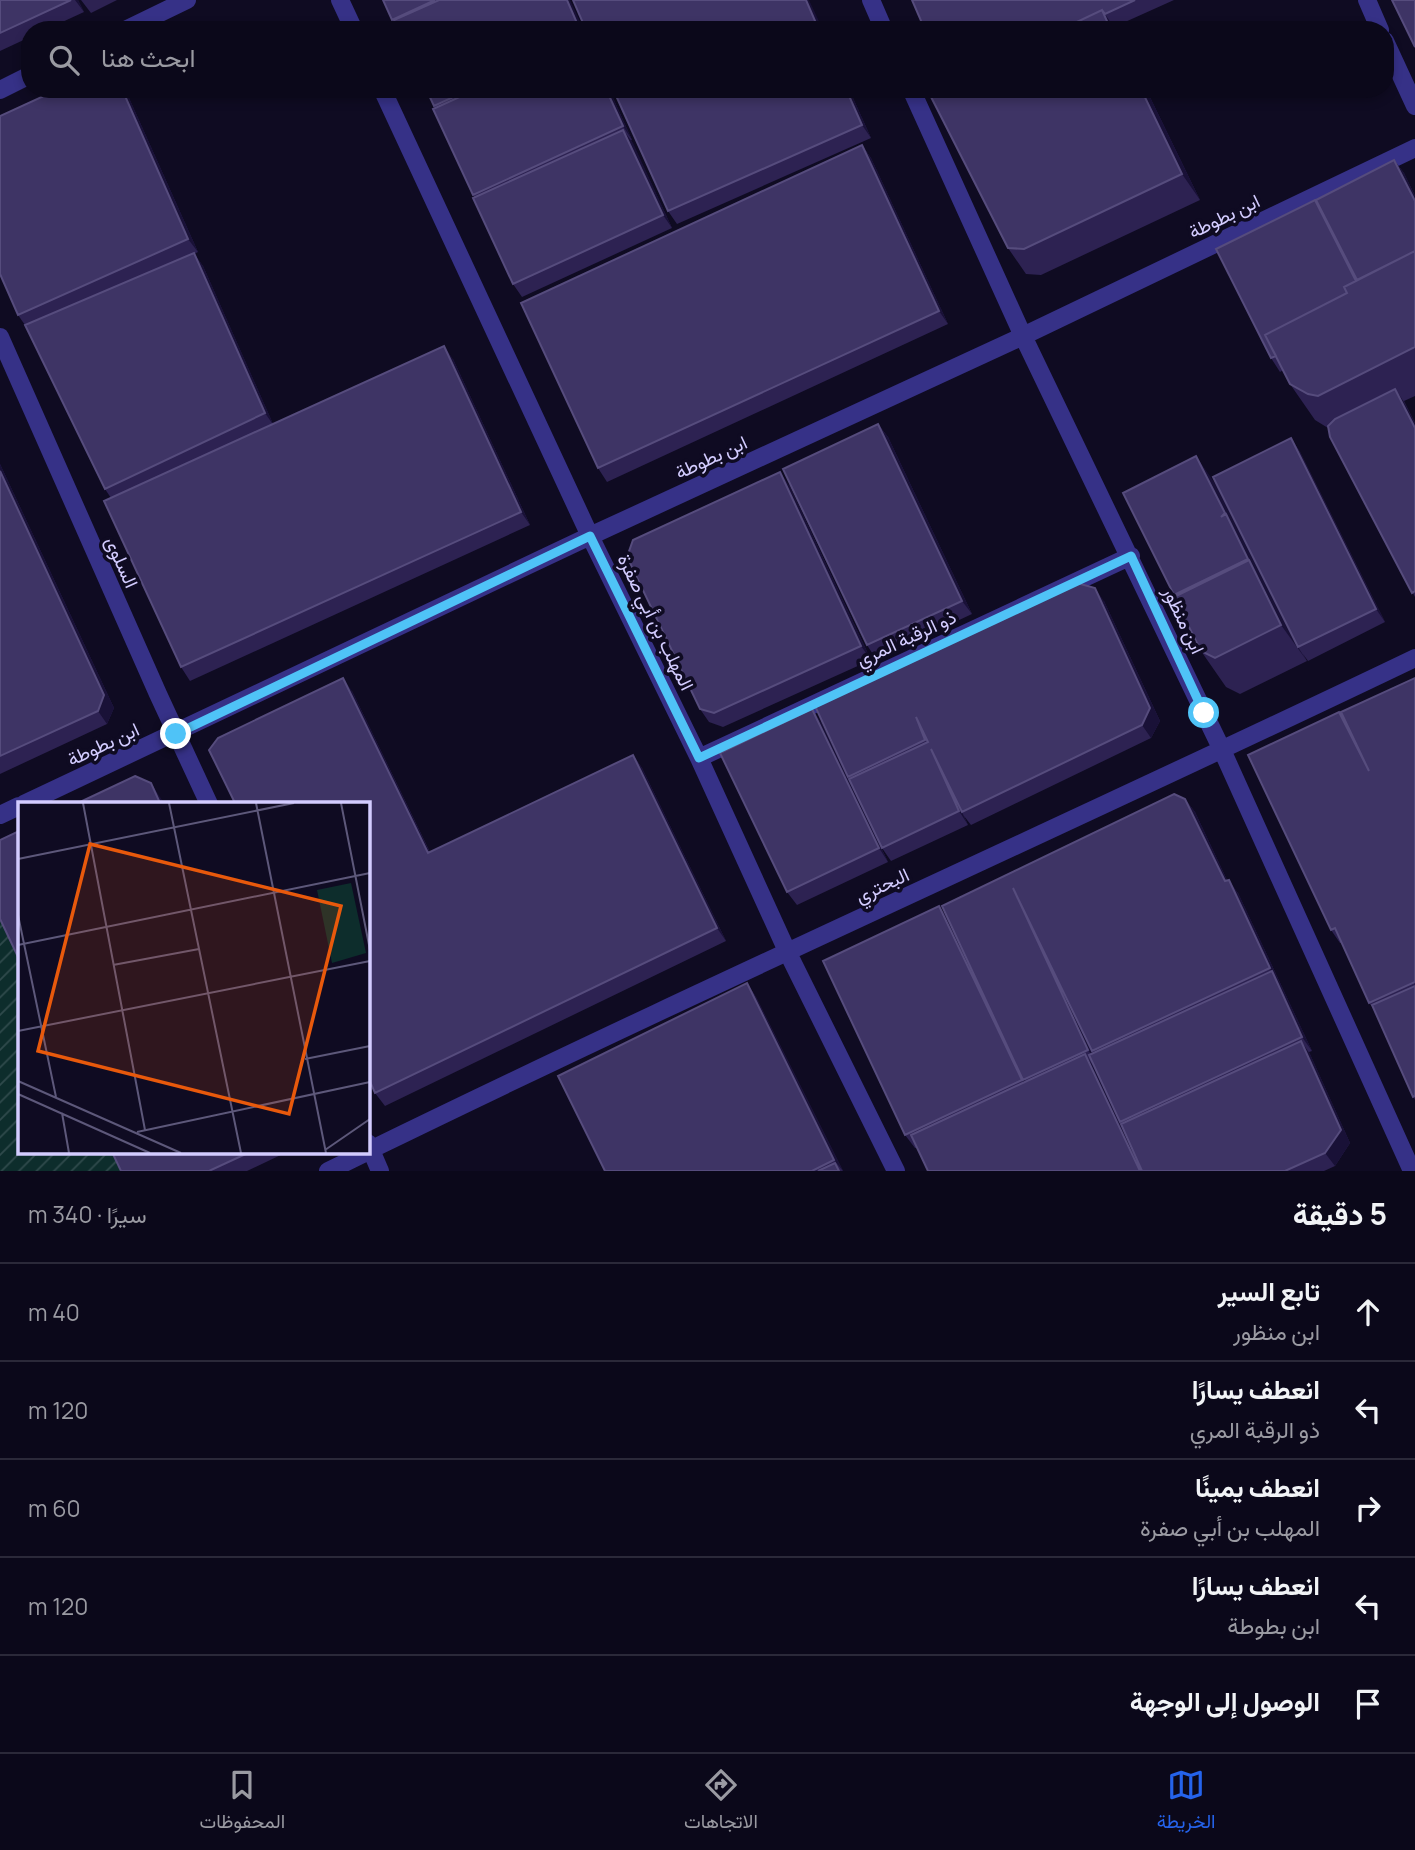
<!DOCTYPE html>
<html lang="ar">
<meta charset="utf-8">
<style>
body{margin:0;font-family:Manrope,Vazirmatn,sans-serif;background:#141123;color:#f1f3f6;direction:rtl}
.stop{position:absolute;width:21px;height:21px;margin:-16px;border:5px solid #4fc3f7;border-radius:50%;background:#fff}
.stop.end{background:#4fc3f7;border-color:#fff;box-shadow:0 2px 7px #0008}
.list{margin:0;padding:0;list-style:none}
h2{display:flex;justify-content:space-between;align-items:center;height:91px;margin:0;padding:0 28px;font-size:30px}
h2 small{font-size:23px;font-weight:400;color:#9a9aa2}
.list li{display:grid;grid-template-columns:46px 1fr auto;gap:21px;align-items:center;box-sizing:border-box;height:98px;padding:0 28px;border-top:2px solid #2b2939}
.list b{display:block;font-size:26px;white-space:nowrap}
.list p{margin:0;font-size:23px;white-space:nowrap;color:#9a9aa2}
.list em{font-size:23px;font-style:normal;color:#9a9aa2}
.icon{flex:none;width:38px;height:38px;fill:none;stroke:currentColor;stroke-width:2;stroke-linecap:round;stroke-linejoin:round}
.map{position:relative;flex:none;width:1415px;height:1171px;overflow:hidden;direction:ltr}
.search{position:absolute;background:#0b081a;box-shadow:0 4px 10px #0003;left:21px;right:21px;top:21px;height:77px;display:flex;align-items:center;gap:18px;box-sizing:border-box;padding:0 24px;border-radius:28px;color:#9a9aa2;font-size:26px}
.sheet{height:581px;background:#0b081a}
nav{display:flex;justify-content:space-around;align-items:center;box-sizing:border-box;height:98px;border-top:2px solid #2b2939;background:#0b081a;font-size:19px;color:#9a9aa2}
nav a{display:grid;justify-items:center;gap:4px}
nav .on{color:#2563eb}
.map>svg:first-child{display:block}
.garden{fill:url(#garden-furrows)}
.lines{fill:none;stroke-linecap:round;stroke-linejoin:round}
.minor{stroke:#363187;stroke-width:18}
.wall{fill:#2d2252;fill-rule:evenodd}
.shaded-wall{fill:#191137}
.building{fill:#3e3465;stroke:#564c7d;stroke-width:2}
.route{stroke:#4fc3f7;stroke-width:9}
.labels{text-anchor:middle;stroke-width:7;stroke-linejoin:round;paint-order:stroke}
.street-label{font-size:19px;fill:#d3ccff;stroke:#0f0b22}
.inset-road{fill:none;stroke:#5d587a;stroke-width:2}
.view{fill:#e8590c;fill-opacity:0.15;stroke:#e8590c;stroke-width:3.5}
.inset-edge{fill:none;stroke:#d3ccff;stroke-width:3.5}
</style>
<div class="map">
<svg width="1415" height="1171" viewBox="0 0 1415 1171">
<defs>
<pattern id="garden-furrows" width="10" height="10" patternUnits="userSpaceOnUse" patternTransform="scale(1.75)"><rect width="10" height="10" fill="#0d2d2c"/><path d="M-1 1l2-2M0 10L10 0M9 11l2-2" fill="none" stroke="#2f4a4c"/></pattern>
</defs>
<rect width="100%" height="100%" fill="#0f0b22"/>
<path class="garden" d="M0 915 19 955V1152H114L124 1171H0Z"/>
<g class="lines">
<path class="minor" d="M340 0 354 30
M871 0 884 30
M1367 0 1380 30
M125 30 187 0
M1385 41 1415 106
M382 89 590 536 699 758 787 951 896 1171
M911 89 1023 336 1222 750 1412 1171
M0 90 30 75
M0 337 158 694 209 804
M699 758 1131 556
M24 804 590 536 1023 336 1415 148
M0 815 19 806
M368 1143 380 1171
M368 1151C714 982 1067 825 1415 658
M328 1171 367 1152"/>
</g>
<path class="wall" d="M0 0H78L84 12 45 30H30V37L0 51Z
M81 0H117L91 13Z
M383 0H570L398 27 392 20Z
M912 0H1174L1114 27 1116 30H925Z
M125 89 198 252 194 254 203 266 273 424 453 359 530 525 190 681 181 667 111 498 105 489 25 325 18 315Z
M426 89H609L632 140H631L672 228 522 297 513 284Z
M613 89H849L871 138 677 224 668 211Z
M1146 89 1200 200 1041 275 1026 274 1008 248Z
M862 145 871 158 948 324 607 482 598 468Z
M1394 160 1404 173 1415 196V396L1404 401 1415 423V597L1328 428 1315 420 1290 384 1283 370 1280 372 1271 358 1320 208Z
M878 424 888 437 972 614 876 659 867 645Z
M1291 438 1300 452 1385 622 1308 661 1303 654 1307 661 1240 694 1226 687 1201 651 1175 596 1123 493 1217 486Z
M0 464 114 708 107 724 0 774Z
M789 485 871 660 723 727 709 722 700 709Z
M1104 601 1160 721 1151 738 971 825 964 816 968 825 891 861 882 848 815 706Z
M1415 678V1100L1375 1010 1369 1003 1342 943H1340L1331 930 1339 712 1345 721Z
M352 691 430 852 633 755 642 768 726 941 385 1106 375 1093Z
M821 722 888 862 797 905 787 892Z
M1185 799 1195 812 1227 880 1238 893 1312 1051 1309 1052 1350 1143 1335 1166 1324 1171H928L917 1148H915L905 1135 939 906 948 919ZM1093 1065H1094L1121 1124Z
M747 983 756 997 843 1171H605Z
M112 1152H287L247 1171H121Z"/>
<path class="shaded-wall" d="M75 0H78L84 12Z
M567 0H570L584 30H580Z
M806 0H809L823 30H819Z
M1102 10 1116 30H1111Z
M122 89H125L198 252 188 239Z
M606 89H609L632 140 623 126Z
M846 89H849L871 138 862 125Z
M1141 89H1146L1200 200 1182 174Z
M623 130 633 143 672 228 663 215Z
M862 145 871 158 948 324 939 311Z
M1394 160 1404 173 1415 196V201Z
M1315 200 1324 213 1368 302 1367 303Z
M194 253 203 266 274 426 265 413Z
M444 346 453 359 530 525 521 512Z
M1395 389 1404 402 1415 423V428Z
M878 424 888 437 972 614 962 601Z
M1291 438 1300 452 1385 622 1376 609Z
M1196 456 1221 492 1298 647 1307 661 1281 625Z
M0 464 114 708 107 724 98 711 0 471Z
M780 472 789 485 871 660 861 646Z
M1095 588 1104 601 1160 721 1151 738 1142 725Z
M343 678 352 691 437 867 428 853Z
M812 709 821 722 888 862 879 848Z
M931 749 962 812 968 825 959 811Z
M633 755 642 768 726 941 717 928Z
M151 783 160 797 164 803H160Z
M1185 799 1195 812 1234 895 1225 881Z
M1229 880 1238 893 1312 1051 1302 1037Z
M1013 888 1022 901 1097 1063 1088 1050Z
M939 906 948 919 1031 1093 1022 1080Z
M747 983 756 997 843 1171 834 1160Z
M1301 1041 1310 1054 1350 1143 1335 1166 1325 1153Z
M1085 1054 1094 1067 1143 1171H1140Z"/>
<path class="building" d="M0 0H71L0 33Z
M383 0H435L392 20Z
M439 0H567L580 30H399L394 20Z
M573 0H806L819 30H586Z
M912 0H1135L1105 14 1102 10 1060 30H925Z
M1392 0H1415V47Z
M1102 10 1111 30H1060Z
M59 89H122L188 239 18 315 0 274V116Z
M426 89H471L434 106Z
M477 89H606L623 126 473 195 433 109Z
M613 89H846L862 125 668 211Z
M931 89H1141L1182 174 1024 249 1008 248 928 91Z
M623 130 663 215 513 284 473 198Z
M862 145 939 311 598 468 521 303Z
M1394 160 1415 201V251L1357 280 1316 200Z
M1315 200 1356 281 1344 287 1347 293 1265 335 1276 356 1271 358 1216 249Z
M1415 251V347L1318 396 1308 394 1290 384 1265 335 1347 293 1344 287Z
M194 253 265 413 105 489 25 325Z
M444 346 521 512 181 667 104 501Z
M1395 389 1415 428V591L1412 593 1330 437 1328 426 1335 419Z
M878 424 962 601 867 645 783 469Z
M1291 438 1376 609 1298 647 1213 477Z
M1196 456 1225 513 1221 517 1226 514 1248 559 1174 595 1123 493Z
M0 471 104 695 98 711 0 756Z
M780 472 861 646 714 713 700 709 627 557 633 540Z
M1249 560 1281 625 1215 658 1201 651 1174 597Z
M1077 583 1095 588 1150 708 1142 725 962 812 931 749 959 811 882 848 849 779 928 742 916 717 925 740 848 777 815 706Z
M343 678 428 853 633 755 717 928 375 1093 368 1077V803H235L209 750 218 738Z
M1415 678V982L1369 1003 1335 928 1331 930 1248 755 1339 712 1369 771 1341 712Z
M812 709 879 848 787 892 720 753Z
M135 776 151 783 160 803H78Z
M1174 794 1185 799 1225 881 1229 880 1270 968 1092 1051 1013 888 1088 1050 1023 1080 942 906Z
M19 831V959L0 919V840Z
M939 906 1022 1080 905 1135 823 961Z
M1272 971 1302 1037 1120 1122 1089 1055Z
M747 983 834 1160 812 1171H605L558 1076Z
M1415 986V1096L1413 1097 1372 1005Z
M1301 1041 1341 1130 1325 1153 1285 1171H1142L1121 1124Z
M1085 1054 1140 1171H928L911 1135Z
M112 1152H250L209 1171H121Z
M835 1163 839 1171H818Z"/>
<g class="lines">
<path class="route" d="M176 734 590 536 699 758 1131 556 1204 713"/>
</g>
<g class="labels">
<g class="street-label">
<text transform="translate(1224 216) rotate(-26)" y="7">ابن بطوطة</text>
<text transform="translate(711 457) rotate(-25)" y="7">ابن بطوطة</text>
<text transform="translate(122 562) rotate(66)" y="7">السلوى</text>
<text transform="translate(1184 620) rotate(65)" y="7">ابن منظور</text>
<text transform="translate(656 622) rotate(64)" y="7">المهلب بن أبي صفرة</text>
<text transform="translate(906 638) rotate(-25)" y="7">ذو الرقبة المري</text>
<text transform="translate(103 744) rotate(-25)" y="7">ابن بطوطة</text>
<text transform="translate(882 885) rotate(-25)" y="7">البحتري</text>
</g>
</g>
<g transform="translate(18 802)">
<rect width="352" height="352" fill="#0f0b22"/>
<path d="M333 81 348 151 314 161 299 88Z" fill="#0d2d2c"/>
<path class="inset-road" d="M65 1 127 328M151 1 223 351M238 1 308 351M323 1 352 148M0 57 276 1M0 113 38 295M0 143 352 71M95 163 181 147M0 229 352 159M287 257 352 244M0 279 163 351M0 292 132 351M44 311 51 351M119 330 352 280M307 348 352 317"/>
<path class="view" d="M72 42 323 104 271 312 20 249Z"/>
<rect width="352" height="352" class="inset-edge"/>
</g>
</svg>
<div class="stop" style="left:1204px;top:713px"></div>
<div class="stop end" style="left:176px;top:734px"></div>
<div class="search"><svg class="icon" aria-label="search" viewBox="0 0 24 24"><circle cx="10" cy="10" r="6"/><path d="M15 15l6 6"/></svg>ابحث هنا</div>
</div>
<section class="sheet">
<h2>5 دقيقة<small>سيرًا · 340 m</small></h2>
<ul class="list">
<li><svg class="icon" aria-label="ahead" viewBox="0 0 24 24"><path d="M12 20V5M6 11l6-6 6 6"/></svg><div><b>تابع السير</b><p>ابن منظور</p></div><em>40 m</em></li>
<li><svg class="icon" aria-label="left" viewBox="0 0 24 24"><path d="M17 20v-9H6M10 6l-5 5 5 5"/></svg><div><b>انعطف يسارًا</b><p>ذو الرقبة المري</p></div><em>120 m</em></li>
<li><svg class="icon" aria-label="right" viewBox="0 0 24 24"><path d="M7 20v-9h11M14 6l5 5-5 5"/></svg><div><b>انعطف يمينًا</b><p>المهلب بن أبي صفرة</p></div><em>60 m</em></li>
<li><svg class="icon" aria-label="left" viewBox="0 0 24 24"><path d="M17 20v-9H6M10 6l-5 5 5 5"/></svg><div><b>انعطف يسارًا</b><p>ابن بطوطة</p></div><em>120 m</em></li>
<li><svg class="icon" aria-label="arrive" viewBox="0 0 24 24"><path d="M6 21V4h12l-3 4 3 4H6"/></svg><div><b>الوصول إلى الوجهة</b></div></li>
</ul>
</section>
<nav>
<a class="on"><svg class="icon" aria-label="map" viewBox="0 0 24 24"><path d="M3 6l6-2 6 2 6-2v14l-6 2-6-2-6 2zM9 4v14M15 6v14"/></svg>الخريطة</a>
<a><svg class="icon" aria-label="directions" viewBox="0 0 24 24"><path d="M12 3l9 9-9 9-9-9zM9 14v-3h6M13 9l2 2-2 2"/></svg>الاتجاهات</a>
<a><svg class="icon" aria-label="saved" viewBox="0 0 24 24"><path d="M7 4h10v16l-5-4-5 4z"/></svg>المحفوظات</a>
</nav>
